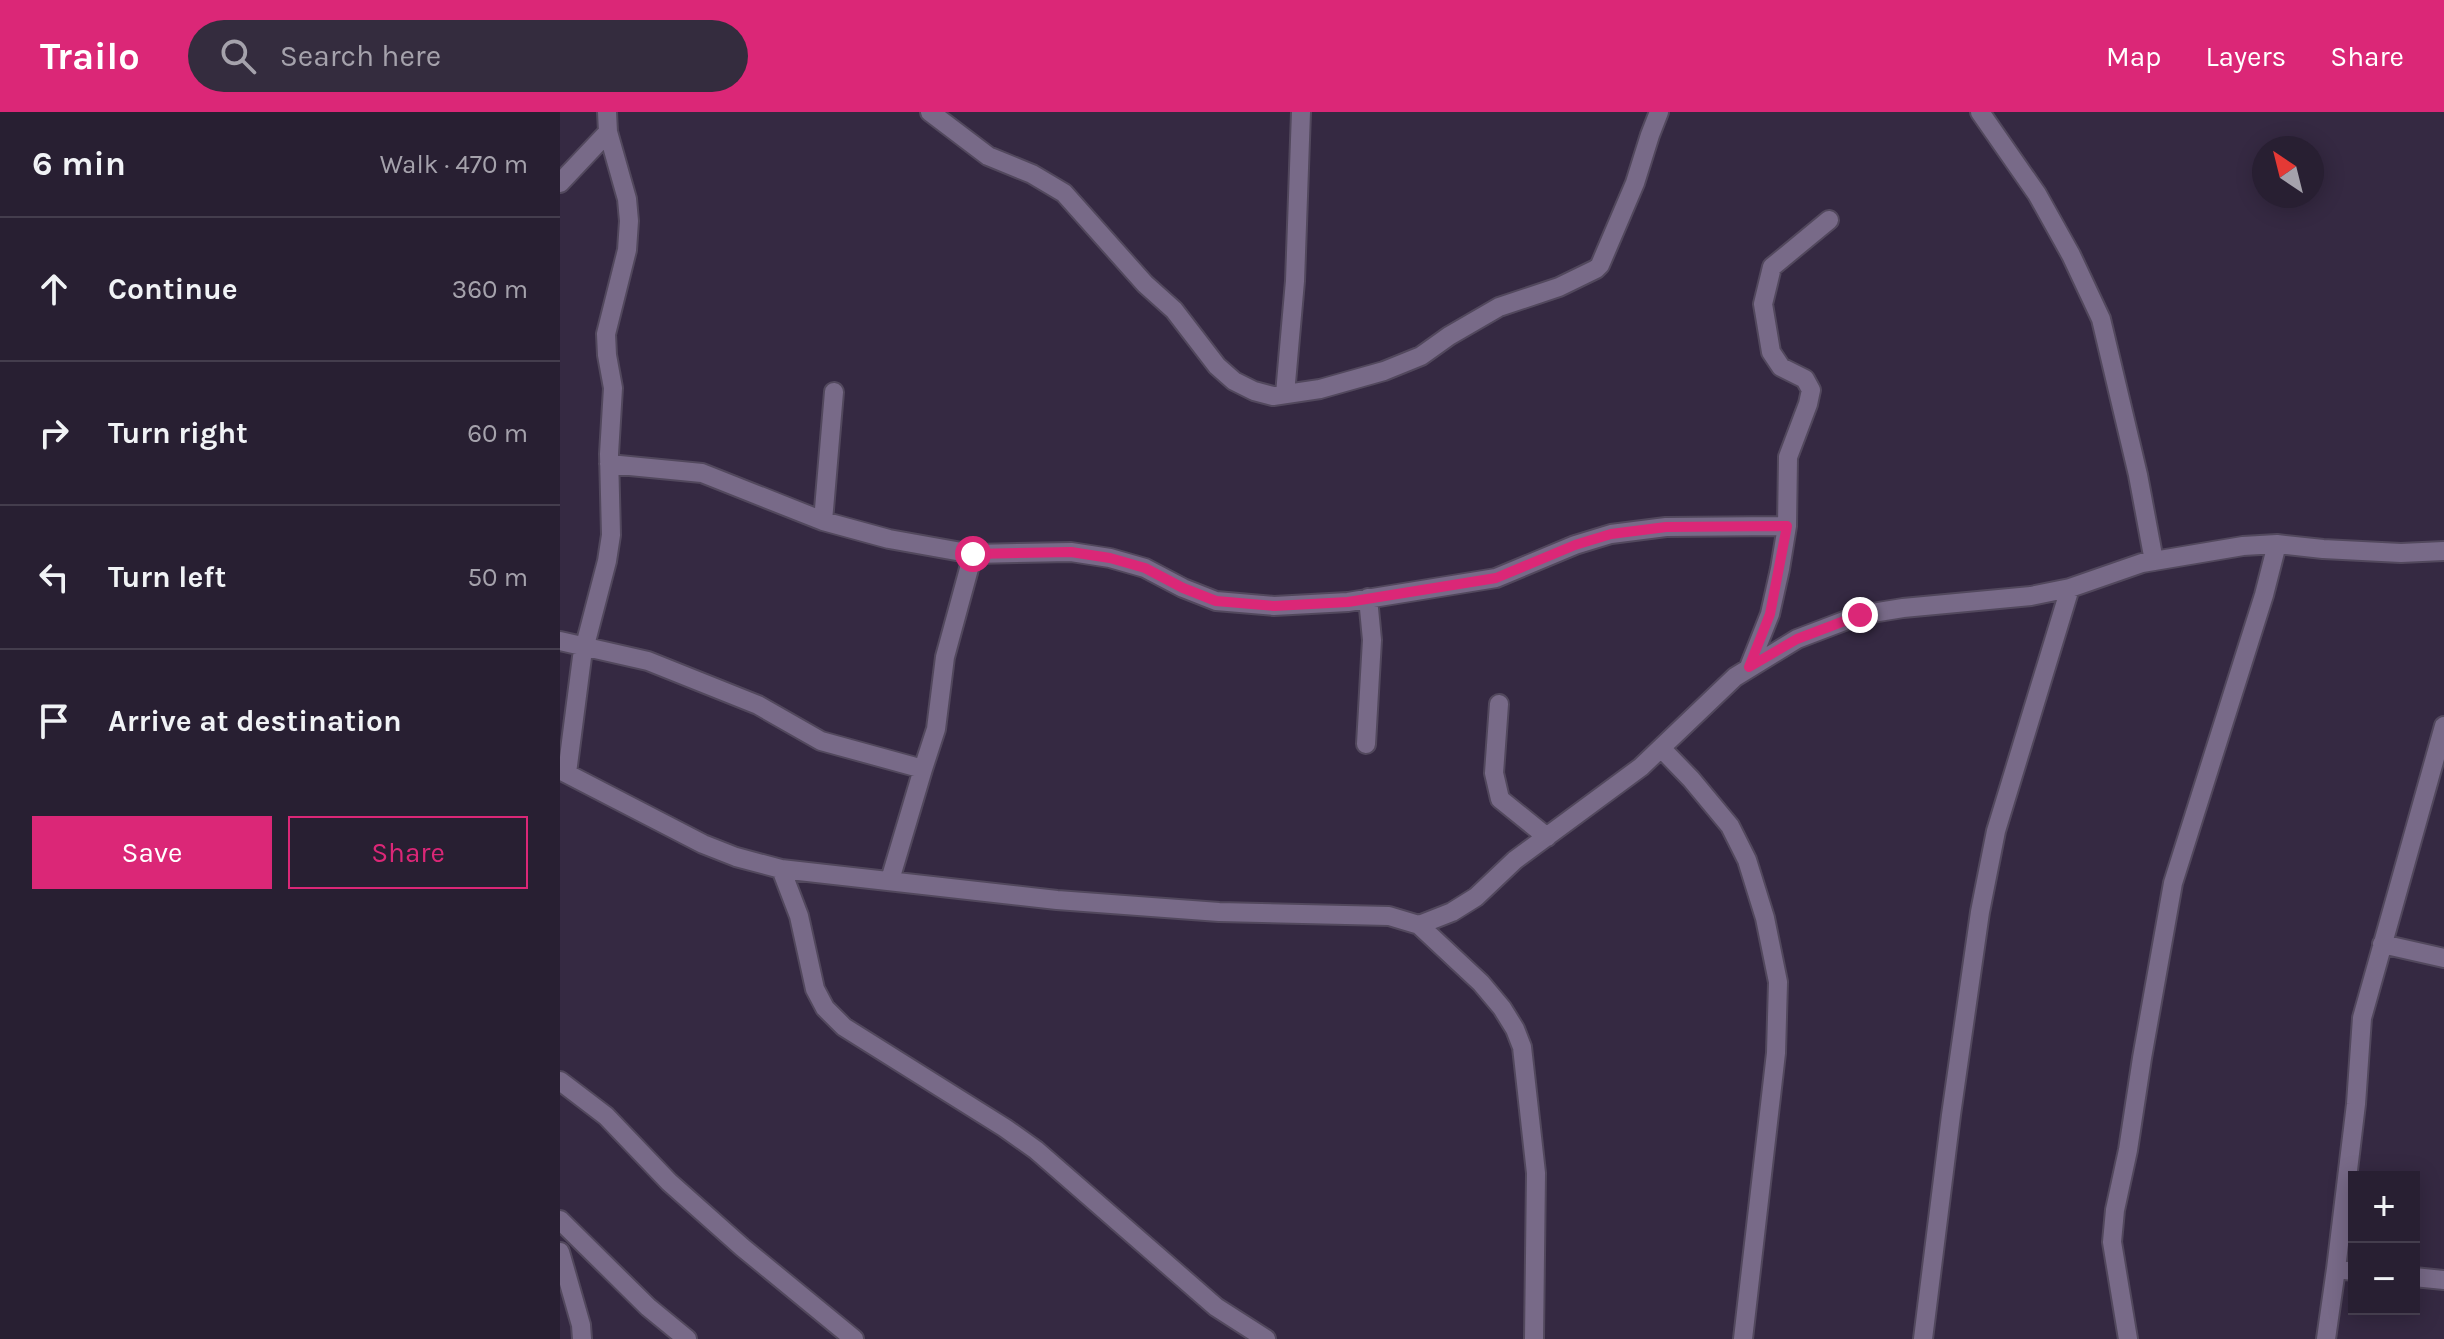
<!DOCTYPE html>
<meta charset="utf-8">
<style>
body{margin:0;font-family:Karla,sans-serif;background:#342c3e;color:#f1f3f6}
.controls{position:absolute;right:24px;bottom:24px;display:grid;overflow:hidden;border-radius:0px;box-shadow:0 4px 20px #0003}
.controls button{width:72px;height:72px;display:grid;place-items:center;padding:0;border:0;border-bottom:2px solid #443d4d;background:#281f32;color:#f1f3f6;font:40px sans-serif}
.compass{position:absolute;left:1692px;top:24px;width:72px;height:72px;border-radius:50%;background:#281f32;box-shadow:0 4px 20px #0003;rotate:325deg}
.stop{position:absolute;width:24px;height:24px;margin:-18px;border:6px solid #db2777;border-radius:50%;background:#fff}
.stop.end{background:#db2777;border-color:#fff;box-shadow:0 2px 8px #0008}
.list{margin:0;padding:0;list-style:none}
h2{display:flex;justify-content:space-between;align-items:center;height:104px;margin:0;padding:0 32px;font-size:34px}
h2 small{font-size:26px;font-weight:400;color:#a5a2ac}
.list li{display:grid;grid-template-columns:52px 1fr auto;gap:24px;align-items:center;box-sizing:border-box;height:144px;padding:0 32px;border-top:2px solid #443d4d}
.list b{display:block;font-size:30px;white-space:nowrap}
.list em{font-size:26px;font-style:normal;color:#a5a2ac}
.actions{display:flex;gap:16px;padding:24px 32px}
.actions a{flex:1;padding:18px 0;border:2px solid #db2777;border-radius:0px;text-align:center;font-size:28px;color:#db2777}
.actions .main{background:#db2777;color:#fff}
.icon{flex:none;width:44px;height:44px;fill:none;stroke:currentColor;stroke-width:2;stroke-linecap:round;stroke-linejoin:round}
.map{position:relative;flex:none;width:1884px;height:1227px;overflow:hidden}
header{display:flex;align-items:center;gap:48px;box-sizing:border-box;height:112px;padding:0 40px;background:#db2777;color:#fff}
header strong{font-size:38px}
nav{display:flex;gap:44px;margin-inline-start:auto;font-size:28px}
.search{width:560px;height:72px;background:#342c3e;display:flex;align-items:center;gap:20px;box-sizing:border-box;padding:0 28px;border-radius:44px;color:#a5a2ac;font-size:30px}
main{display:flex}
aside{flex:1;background:#281f32}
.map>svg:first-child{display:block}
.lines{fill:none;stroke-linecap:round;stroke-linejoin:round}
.minor-casing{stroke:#52485d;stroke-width:22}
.minor{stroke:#786a88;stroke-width:18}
.route{stroke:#db2777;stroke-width:10}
</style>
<header>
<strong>Trailo</strong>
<div class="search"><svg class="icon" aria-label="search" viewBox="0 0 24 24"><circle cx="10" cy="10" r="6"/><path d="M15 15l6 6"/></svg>Search here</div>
<nav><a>Map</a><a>Layers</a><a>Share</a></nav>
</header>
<main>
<aside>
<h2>6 min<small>Walk · 470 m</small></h2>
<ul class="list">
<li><svg class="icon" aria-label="ahead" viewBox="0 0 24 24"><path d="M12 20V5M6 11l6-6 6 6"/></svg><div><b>Continue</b></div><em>360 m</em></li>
<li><svg class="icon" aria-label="right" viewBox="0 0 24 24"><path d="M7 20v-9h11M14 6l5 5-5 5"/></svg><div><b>Turn right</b></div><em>60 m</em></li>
<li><svg class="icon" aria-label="left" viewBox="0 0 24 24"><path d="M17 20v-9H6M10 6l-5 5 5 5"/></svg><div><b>Turn left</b></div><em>50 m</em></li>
<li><svg class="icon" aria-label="arrive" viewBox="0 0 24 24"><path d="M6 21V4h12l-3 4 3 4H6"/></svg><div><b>Arrive at destination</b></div></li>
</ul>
<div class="actions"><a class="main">Save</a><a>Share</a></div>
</aside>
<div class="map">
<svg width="1884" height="1227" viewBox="0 0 1884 1227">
<rect width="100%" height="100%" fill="#352942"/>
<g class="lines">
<g class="minor-casing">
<path id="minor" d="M370 0 428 44 472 62 504 81 585 172 614 198 657 254 674 269 694 279 713 284 760 277 824 259 861 244 889 224 939 195 999 175 1036 157 1040 153 1075 71 1090 23 1099 0
M1420 0 1477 82 1511 143 1541 207 1578 363 1594 449
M0 71 48 20
M725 282 735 169 741 0
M49 352 142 361 263 409 329 427 413 442 385 545 376 617 363 657
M263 409 274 280
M413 442 511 440 550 446 585 456 623 476 656 489 714 494 788 490 936 466 1015 433 1051 422 1106 415 1227 414
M0 529 88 549 198 593 261 629 363 657 330 768
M1189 555 1210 502 1220 457 1227 414 1228 345 1248 292 1251 278 1245 267 1221 255 1211 240 1203 192 1212 155 1269 108
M939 592 934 661 940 687 987 725
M806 632 812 528 808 486
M1102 637 1131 667 1170 714 1187 748 1205 806 1218 870 1216 941 1183 1227
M0 658 143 732 176 745 221 757 497 788 659 800 829 804 859 813 921 871 942 896 955 917 962 935 976 1061 974 1227
M7 661 22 545 47 449 51 423 49 342 53 276 47 243 46 222 67 138 69 109 67 87 48 20 47 0
M221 757 239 804 255 877 265 896 284 915 445 1016 476 1038 656 1195 706 1227
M859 813 892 800 916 785 955 748 1081 655 1175 565 1237 527 1300 503 1343 496 1471 484 1510 476 1582 451 1683 434 1717 432 1763 437 1841 441 1884 439
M1822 832 1884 846
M0 969 46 1004 109 1070 182 1135 294 1227
M0 1108 88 1195 127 1227
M0 1140 21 1213 22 1227
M1776 1157 1796 992 1802 906 1884 614
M1854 1165 1884 1168
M1363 1227 1391 1003 1420 800 1436 719 1510 476
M1568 1227 1552 1130 1555 1098 1568 1038 1582 946 1613 771 1704 483 1717 432
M1766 1227 1776 1157 1794 1159"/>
</g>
<use href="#minor" class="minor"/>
</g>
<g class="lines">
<path class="route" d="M413 442 511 440 550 446 585 456 623 476 656 489 714 494 788 490 936 466 1015 433 1051 422 1106 415 1227 414 1210 502 1189 555 1237 527 1300 503"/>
</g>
</svg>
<div class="controls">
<button>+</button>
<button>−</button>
</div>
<svg class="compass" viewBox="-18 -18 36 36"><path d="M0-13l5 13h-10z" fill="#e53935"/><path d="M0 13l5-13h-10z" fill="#a5a2ac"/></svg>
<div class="stop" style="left:413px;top:442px"></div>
<div class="stop end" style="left:1300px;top:503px"></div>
</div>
</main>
